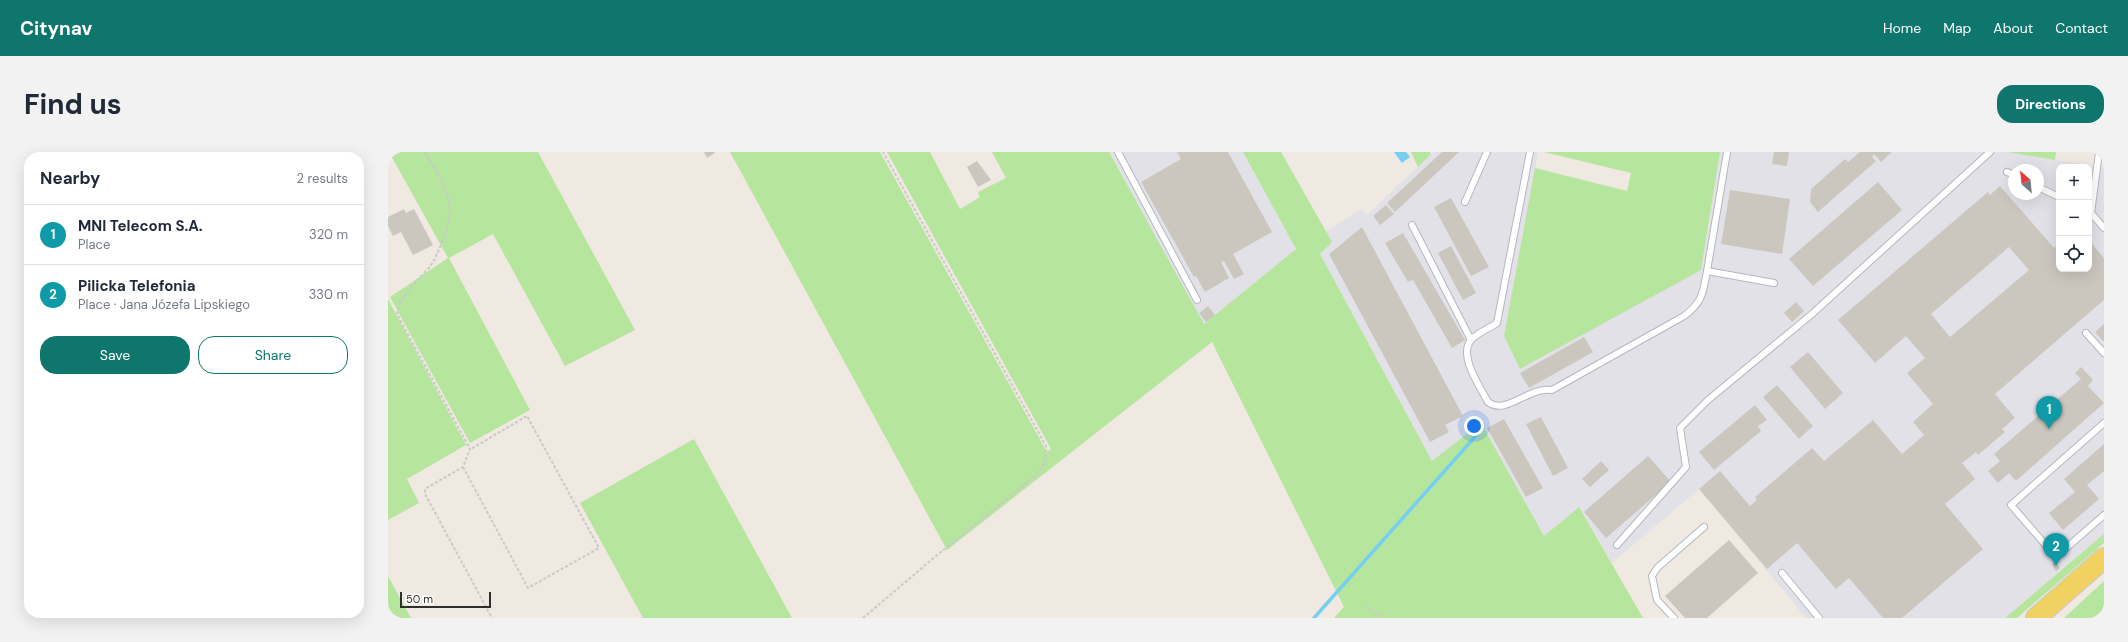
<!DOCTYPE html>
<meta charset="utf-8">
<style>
body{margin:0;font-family:"DM Sans",sans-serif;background:#f2f2f3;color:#1f2937}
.controls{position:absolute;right:12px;top:12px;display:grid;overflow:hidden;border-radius:8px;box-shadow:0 4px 16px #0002}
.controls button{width:36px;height:36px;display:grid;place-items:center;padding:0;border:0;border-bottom:1px solid #e0e1e3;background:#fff;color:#1f2937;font:20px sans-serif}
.compass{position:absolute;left:1620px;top:12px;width:36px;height:36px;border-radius:50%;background:#fff;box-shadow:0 4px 16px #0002;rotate:333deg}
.scale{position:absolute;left:12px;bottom:10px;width:91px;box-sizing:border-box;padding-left:4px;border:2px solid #2e2e2e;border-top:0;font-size:11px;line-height:14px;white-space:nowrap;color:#2e2e2e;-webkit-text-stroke:3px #fff;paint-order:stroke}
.you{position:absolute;left:1086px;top:274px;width:14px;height:14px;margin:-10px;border:3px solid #fff;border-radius:50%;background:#1a73e8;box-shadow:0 0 0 6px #1a73e833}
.badge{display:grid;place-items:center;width:26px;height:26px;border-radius:50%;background:#0f766e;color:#fff;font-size:13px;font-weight:700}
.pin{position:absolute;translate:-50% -33px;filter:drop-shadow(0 1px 2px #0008)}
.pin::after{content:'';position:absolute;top:21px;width:14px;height:12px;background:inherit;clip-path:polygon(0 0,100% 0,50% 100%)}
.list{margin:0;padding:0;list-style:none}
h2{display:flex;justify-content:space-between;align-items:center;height:52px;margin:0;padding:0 16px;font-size:17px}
h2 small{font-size:13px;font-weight:400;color:#747a83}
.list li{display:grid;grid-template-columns:26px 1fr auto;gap:12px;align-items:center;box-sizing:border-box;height:60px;padding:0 16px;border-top:1px solid #e0e1e3}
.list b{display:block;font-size:15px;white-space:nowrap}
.list p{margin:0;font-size:13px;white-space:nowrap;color:#747a83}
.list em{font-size:13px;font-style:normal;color:#747a83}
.actions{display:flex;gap:8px;padding:12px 16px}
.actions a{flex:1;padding:9px 0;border:1px solid #0f766e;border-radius:16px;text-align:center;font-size:14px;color:#0f766e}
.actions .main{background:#0f766e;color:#fff}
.icon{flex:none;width:22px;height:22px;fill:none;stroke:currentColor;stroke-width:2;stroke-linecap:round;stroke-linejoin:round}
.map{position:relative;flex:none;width:1716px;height:466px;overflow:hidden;border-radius:16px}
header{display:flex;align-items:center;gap:24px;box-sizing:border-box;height:56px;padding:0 20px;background:#0f766e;color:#fff}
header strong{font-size:19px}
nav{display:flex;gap:22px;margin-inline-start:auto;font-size:14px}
.intro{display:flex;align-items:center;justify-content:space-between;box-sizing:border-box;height:96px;padding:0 24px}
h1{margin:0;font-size:28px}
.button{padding:10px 18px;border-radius:16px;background:#0f766e;color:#fff;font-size:14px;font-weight:700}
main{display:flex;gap:24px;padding:0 24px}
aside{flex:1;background:#fff;border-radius:16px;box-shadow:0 4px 16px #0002}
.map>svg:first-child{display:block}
.industrial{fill:#e3e1e8;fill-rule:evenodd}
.green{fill:#b6e59e}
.water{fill:#75cff0}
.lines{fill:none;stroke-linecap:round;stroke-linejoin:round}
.stream{stroke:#75cff0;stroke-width:3.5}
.building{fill:#cbc7bf;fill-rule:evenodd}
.service-casing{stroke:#b4b7c1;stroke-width:8}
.primary-casing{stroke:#c9c9c9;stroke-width:22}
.path{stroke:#c9c9c9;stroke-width:2;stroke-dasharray:3 2;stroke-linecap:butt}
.service{stroke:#fff;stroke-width:6}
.primary{stroke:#f2d163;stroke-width:20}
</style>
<header>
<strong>Citynav</strong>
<nav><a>Home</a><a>Map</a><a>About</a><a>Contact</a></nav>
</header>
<div class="intro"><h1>Find us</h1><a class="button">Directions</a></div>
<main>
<aside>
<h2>Nearby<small>2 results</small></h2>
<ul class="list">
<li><span class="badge" style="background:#0f9aa8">1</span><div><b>MNI Telecom S.A.</b><p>Place</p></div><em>320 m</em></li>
<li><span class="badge" style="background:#0f9aa8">2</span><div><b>Pilicka Telefonia</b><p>Place · Jana Józefa Lipskiego</p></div><em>330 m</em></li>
</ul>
<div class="actions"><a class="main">Save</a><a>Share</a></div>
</aside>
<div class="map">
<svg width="1716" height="466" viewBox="0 0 1716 466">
<rect width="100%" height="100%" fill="#efe9e1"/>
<path class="industrial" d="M721 0H855L908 97 816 172Z
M1045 0H1150L1116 184 1313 118 1332 0H1620L1716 16V382L1617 466H1418L1311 337 1224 411 1191 355 1156 384 1093 271 1044 310 932 102 943 90 937 80 974 57 978 64ZM1671 15H1701V117H1671ZM1626 18H1650V42H1626Z"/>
<path class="green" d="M1 0H150L247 178 177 214 105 82 61 106 142 258 82 291 2 145 60 106Z
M342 0H492L659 300 663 297 499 0H542L572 57 592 45 590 40 618 26 604 0H721L816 172 908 97 855 0H893L944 90 932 102 1044 309 1093 271 1156 384 1191 355 1255 466H946L956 455 824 190 559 398Z
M1023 0H1042L1043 2 1030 15Z
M1156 0H1332L1313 118 1132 217 1116 184 1147 16 1239 39 1243 21Z
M1620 0H1668L1667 8Z
M0 147 78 293 19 327 31 351 0 368Z
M306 287 404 466H255L192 351Z
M1716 382V391L1629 466H1617Z
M0 424 23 466H0Z
M1716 429V459L1708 466H1676Z"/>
<path class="water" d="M1006 0H1018L1022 5 1014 11Z"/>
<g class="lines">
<path class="stream" d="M926 466 1093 278"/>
</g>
<path class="building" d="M316 0H326L327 1 319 6Z
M789 0H840L884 80 845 102 856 122 846 127 836 109 833 110 841 126 817 140 808 124 806 125 753 30 793 7Z
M1054 0H1071L1007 60 999 51Z
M1386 0H1401L1399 14 1384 12Z
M1472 0H1504L1493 10 1486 2 1484 5 1488 9 1430 60 1422 50 1423 37 1457 7 1460 10Z
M589 9 603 28 590 35 579 15Z
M1490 30 1514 58 1425 134 1401 107Z
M1612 34 1666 96 1671 91V117H1701V88L1716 106V148L1607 242 1627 266 1614 277 1617 280 1590 303 1588 300 1574 311 1587 327 1557 352 1595 397 1514 466H1495L1461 426 1448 437 1409 391 1379 417 1311 337 1332 319 1362 354 1369 348 1367 345 1424 296 1436 309 1485 268 1514 302 1536 283 1525 270 1545 252 1519 221 1537 206 1518 184 1487 211 1450 168 1600 40 1602 43ZM1621 95 1641 118 1562 185 1543 162Z
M1342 38 1402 47 1394 102 1333 92Z
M1063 46 1101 115 1083 124 1046 55Z
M998 53 1006 62 992 73 985 64Z
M16 57 18 61 26 57 45 93 25 103 13 80 5 84 0 74V65Z
M974 75 1075 264 1057 273 1061 280 1042 290 941 102Z
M1015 81 1077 188 1064 196 1025 128 1020 130 997 91Z
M1063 94 1088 141 1075 148 1050 101Z
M1408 150 1416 159 1404 170 1396 161Z
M820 154 827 163 818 170 811 161Z
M1716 172V190L1707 180Z
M1196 185 1205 200 1141 236 1132 221Z
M1420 200 1455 241 1437 257 1402 215Z
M1693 215 1705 228 1700 234 1716 251 1628 329 1621 321 1610 331 1600 319 1612 309 1606 302 1693 227 1687 221Z
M1389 233 1425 274 1411 287 1375 245Z
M1367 253 1379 268 1370 274 1373 279 1326 318 1311 300Z
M1153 265 1180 316 1165 324 1138 272Z
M1116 267 1155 336 1138 345 1099 276Z
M1716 292V319L1699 333 1711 347 1675 378 1661 361 1687 340 1676 327Z
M1260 304 1283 330 1218 386 1196 360Z
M1213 309 1221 318 1202 335 1194 327Z
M1341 388 1370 421 1319 466H1297L1277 444Z
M1667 410 1672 416 1668 419 1664 412Z"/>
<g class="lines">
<g class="service-casing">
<path id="service" d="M730 0 809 148
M1142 0 1109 171C1102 176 1089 181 1083 188 1070 203 1092 235 1100 250 1118 264 1141 234 1164 238L1296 164C1315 150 1315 140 1319 119
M1339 0 1319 119 1386 131
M1619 20 1626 23
M1650 35 1671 45
M1077 50 1099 0
M1701 60 1703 61 1711 0
M1703 61 1716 76
M1024 73 1083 188
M1698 181 1716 201
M1716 271 1623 353 1668 405 1716 363
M1229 393 1298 315 1292 276 1320 248 1424 162 1602 0
M1394 421 1431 466
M1286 466 1269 448 1264 424 1269 416 1316 375"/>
</g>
<g class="primary-casing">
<path id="primary" d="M1648 466 1716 406"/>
</g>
<path class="path" d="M37 0C57 35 71 50 54 91 49 101 47 109 40 117 26 132 14 142 9 162L82 297 75 315 37 337V342L104 466
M75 315 140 436 211 396 139 264 83 297
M978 455 995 466
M475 466 548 404 647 324C656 314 659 308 658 294L495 0"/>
<use href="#service" class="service"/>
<use href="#primary" class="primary"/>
</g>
</svg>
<div class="controls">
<button>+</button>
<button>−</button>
<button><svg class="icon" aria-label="locate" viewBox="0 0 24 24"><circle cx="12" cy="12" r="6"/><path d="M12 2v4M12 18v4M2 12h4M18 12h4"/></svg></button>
</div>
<svg class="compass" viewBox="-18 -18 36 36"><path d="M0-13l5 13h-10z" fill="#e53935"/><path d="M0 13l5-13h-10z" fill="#747a83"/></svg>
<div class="scale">50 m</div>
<div class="you"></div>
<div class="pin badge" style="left:1661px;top:277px;background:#0f9aa8">1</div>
<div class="pin badge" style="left:1668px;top:414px;background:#0f9aa8">2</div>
</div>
</main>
